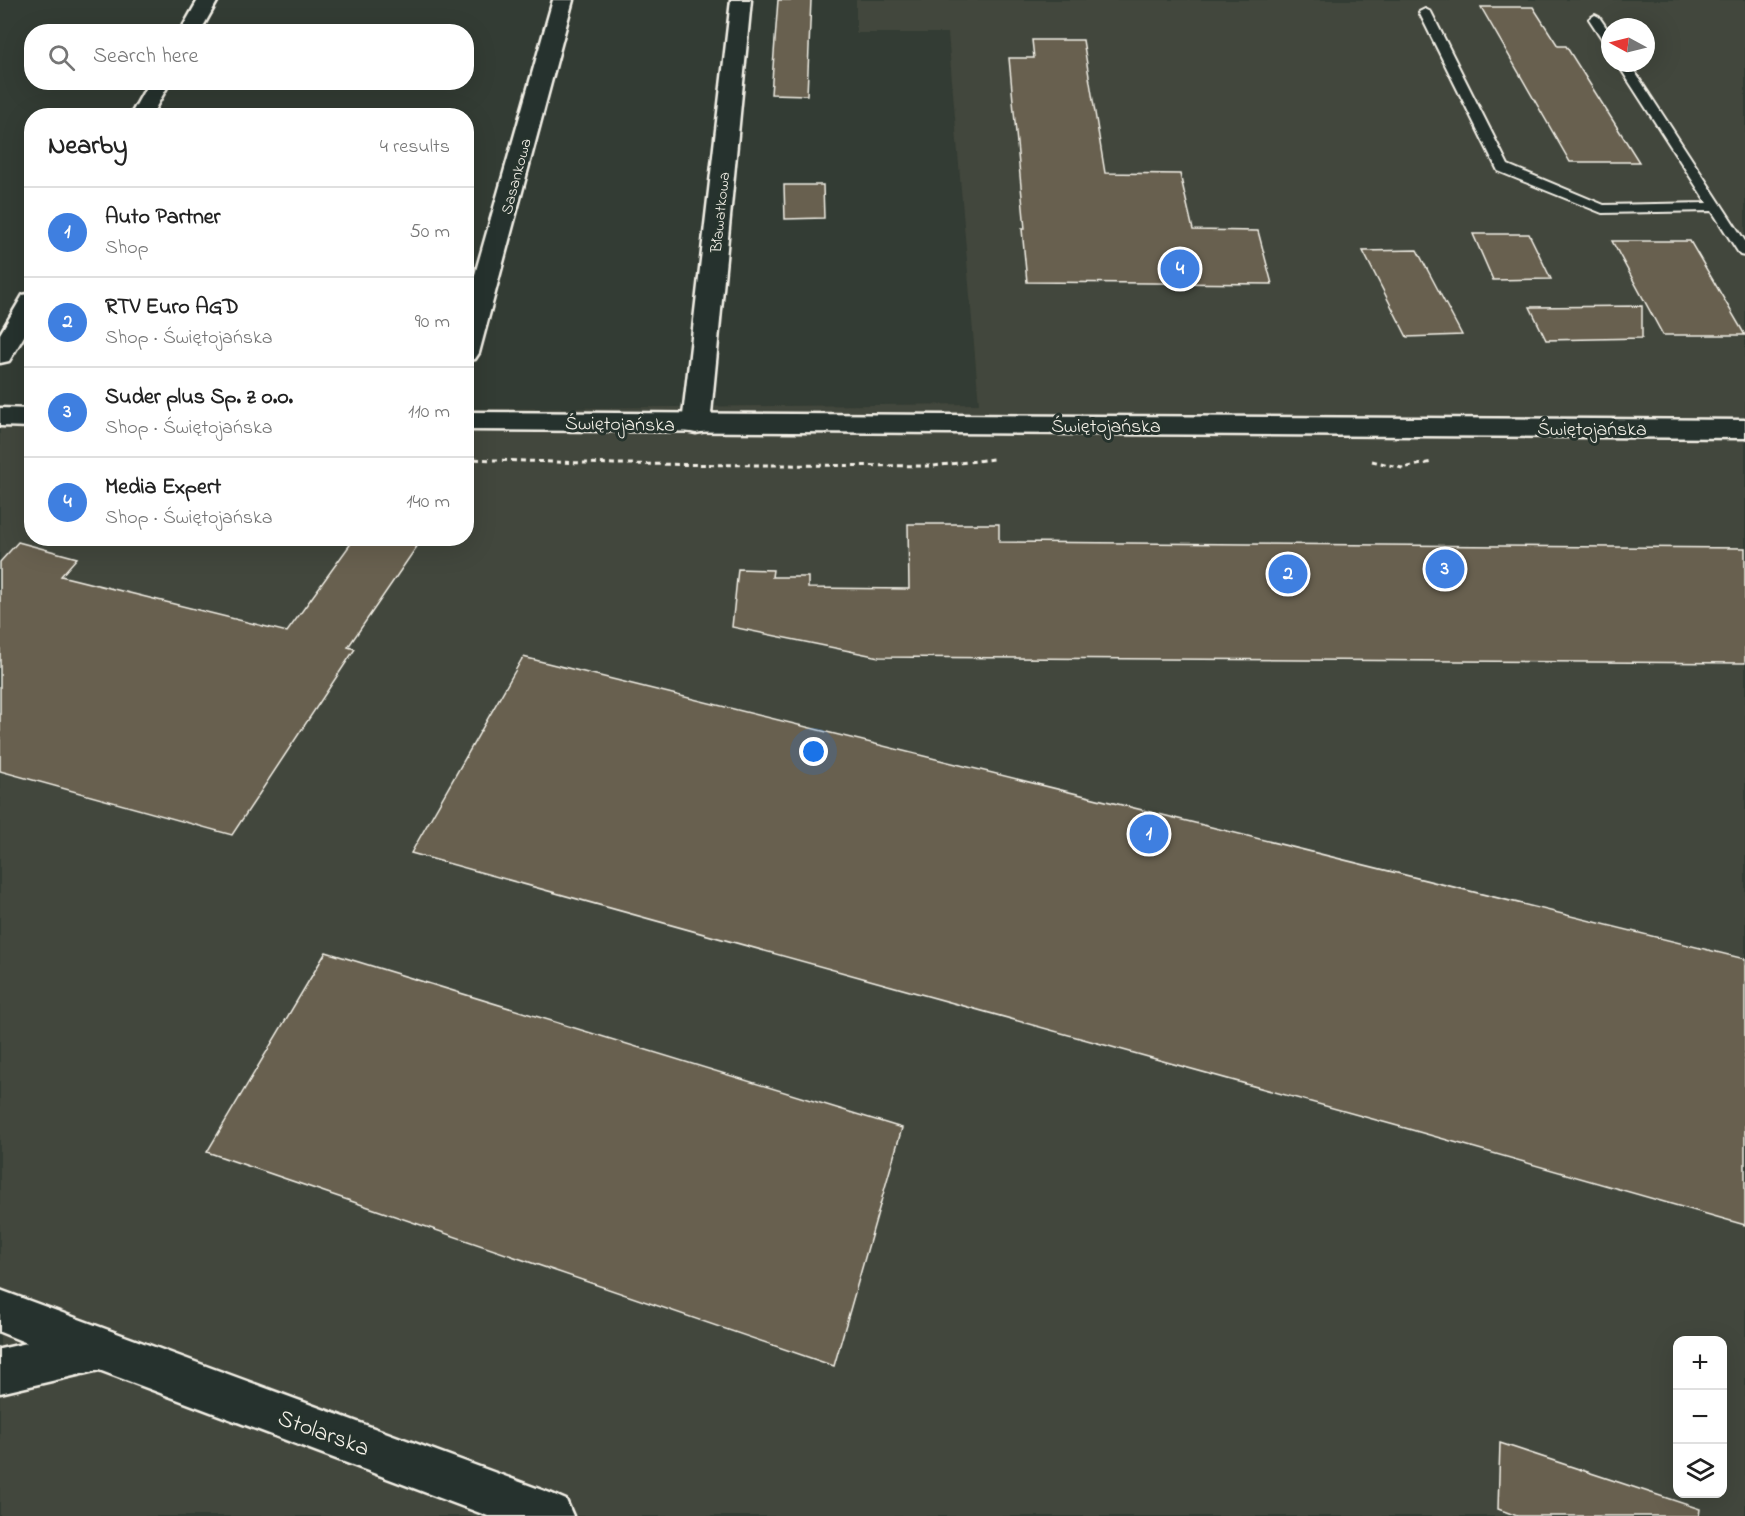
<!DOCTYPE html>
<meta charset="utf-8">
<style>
body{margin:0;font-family:"Indie Flower",sans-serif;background:#f6f6f6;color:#222}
.controls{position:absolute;right:18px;bottom:18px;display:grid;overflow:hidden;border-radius:12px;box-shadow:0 6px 24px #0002}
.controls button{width:54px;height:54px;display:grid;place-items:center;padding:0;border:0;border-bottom:2px solid #e0e0e0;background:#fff;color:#222;font:30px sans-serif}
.compass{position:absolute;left:1601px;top:18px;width:54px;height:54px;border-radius:50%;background:#fff;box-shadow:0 6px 24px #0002;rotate:277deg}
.you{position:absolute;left:814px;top:752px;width:21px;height:21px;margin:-15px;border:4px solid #fff;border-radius:50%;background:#1a73e8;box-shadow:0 0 0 9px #1a73e833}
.badge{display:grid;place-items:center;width:39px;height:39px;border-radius:50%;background:#857141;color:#fff;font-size:20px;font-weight:700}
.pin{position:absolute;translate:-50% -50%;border:3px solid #fff;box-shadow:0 2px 6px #0006}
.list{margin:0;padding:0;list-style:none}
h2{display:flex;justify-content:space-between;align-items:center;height:78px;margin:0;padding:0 24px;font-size:26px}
h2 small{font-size:20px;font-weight:400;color:#767676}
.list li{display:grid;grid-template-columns:39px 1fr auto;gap:18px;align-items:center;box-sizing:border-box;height:90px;padding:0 24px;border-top:2px solid #e0e0e0}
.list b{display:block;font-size:22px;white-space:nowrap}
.list p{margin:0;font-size:20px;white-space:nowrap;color:#767676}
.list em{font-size:20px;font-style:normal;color:#767676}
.icon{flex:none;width:33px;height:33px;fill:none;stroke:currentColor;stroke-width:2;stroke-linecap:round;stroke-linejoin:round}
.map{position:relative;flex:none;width:1745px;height:1516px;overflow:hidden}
.search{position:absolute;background:#fff;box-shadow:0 6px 24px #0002;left:24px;top:24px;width:450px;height:66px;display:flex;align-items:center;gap:15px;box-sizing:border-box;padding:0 21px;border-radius:24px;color:#767676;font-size:22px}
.panel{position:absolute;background:#fff;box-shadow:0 6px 24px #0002;left:24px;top:108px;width:450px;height:438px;border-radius:24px}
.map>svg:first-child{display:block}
.built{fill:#43473c;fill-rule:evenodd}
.building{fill:#676150;stroke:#f4f1e8;stroke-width:1.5}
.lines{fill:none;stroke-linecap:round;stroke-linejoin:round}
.lane-casing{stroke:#f4f1e8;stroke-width:4}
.street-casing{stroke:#f4f1e8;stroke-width:5}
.secondary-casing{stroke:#f4f1e8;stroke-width:5}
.path{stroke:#f4f1e8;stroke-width:3;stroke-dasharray:5 4;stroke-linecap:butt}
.lane{fill:#26332d;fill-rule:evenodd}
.street{fill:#26332d;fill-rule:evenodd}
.secondary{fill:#26332d;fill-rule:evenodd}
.labels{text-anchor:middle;stroke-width:6;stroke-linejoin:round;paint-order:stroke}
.far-street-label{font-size:16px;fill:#f4f1e8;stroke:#26332d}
.street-label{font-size:20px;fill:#f4f1e8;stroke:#26332d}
.near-street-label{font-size:24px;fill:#f4f1e8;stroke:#26332d}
</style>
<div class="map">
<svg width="1745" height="1516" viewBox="0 0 1745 1516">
<rect width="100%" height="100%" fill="#333c34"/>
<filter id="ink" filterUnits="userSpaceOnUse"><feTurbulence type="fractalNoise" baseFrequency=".0167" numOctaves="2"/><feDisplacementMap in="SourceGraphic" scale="12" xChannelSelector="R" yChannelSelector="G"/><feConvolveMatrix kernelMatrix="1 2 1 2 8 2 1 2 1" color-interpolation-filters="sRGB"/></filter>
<g filter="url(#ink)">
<path class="built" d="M856 0H1745V1516H0V414H31L32 538H466L467 409 979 404 948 33H856ZM1610 27H1646V63H1610ZM1678 1340H1722V1494H1678Z"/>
<path class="building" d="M778 0H811L807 95 771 94Z
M1481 7H1533L1558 46H1566L1639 162H1570Z
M1032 40H1083L1105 173 1180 174 1193 230 1258 231 1272 284 1027 282 1022 229H1025L1009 58H1034Z
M784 185H823L824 218 785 219Z
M1473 234H1529L1551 279 1493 280Z
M1612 241H1690L1745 335H1663Z
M1417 250 1462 335 1407 337 1363 251Z
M1642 306V338L1546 340 1530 307Z
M908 524H999V542L1745 548V663L879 657 732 627 738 569 773 570 772 577H808V588L909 589Z
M18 542 77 558 61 576 287 632 352 542H420L348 647 355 649 232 835 0 771V562Z
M523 657 1745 959V1225L1405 1128 411 853Z
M326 952 902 1128 834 1366 207 1152Z
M1500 1443 1700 1509 1699 1516H1517L1498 1509Z"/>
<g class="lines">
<g class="lane-casing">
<path id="lane" d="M1425 9 1431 12 1508 165 1604 205 1707 203 1617 63H1629L1745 241V256L1740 255 1712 211 1602 213 1498 171 1419 12Z
M1595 15 1599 17 1610 33V46L1606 45 1589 19Z"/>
</g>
<g class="street-casing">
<path id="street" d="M198 0H218L200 32H180Z
M553 0H573L479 353 475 359 466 361V306Z
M731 0H751L710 424 706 431 696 433 686 431 682 424Z
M149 82H170L151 116H130Z
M32 293V323L9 361 0 363V334L23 295Z
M0 1290 550 1493 566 1500 573 1516H488L99 1370 0 1393V1349L27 1343 0 1332Z"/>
</g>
<g class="secondary-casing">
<path id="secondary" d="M0 408 32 409V427L0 426Z
M466 412 1745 420V438L466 430Z"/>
</g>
<path class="path" d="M466 459 614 464 933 466 993 459
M1372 461 1402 468 1432 462"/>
<use href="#lane" class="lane"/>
<use href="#street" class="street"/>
<use href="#secondary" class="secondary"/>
</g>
</g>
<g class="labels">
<g class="far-street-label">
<text transform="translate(515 176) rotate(-75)" y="6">Sasankowa</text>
<text transform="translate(719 212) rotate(-84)" y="6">Bławatkowa</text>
</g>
<g class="street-label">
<text transform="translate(620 423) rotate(1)" y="7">Świętojańska</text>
<text x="1106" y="432">Świętojańska</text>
<text x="1592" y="435">Świętojańska</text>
</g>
<g class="near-street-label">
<text transform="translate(324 1432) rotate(20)" y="8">Stolarska</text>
</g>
</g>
</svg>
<div class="controls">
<button>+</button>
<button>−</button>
<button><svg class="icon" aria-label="layers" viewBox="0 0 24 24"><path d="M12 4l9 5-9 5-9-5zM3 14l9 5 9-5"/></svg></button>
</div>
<svg class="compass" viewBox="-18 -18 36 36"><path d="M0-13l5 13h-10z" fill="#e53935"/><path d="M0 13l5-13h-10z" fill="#767676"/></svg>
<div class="you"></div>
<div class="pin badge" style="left:1149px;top:834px;background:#3f7fe0">1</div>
<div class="pin badge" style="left:1288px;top:574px;background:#3f7fe0">2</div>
<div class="pin badge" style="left:1445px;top:569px;background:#3f7fe0">3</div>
<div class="pin badge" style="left:1180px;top:269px;background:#3f7fe0">4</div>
<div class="search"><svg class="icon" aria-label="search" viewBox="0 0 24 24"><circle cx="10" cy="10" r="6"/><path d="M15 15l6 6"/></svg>Search here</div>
<section class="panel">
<h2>Nearby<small>4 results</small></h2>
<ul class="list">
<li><span class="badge" style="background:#3f7fe0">1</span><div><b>Auto Partner</b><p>Shop</p></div><em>50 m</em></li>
<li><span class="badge" style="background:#3f7fe0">2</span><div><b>RTV Euro AGD</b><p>Shop · Świętojańska</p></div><em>90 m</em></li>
<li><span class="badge" style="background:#3f7fe0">3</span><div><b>Suder plus Sp. z o.o.</b><p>Shop · Świętojańska</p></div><em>110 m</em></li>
<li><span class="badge" style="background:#3f7fe0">4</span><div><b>Media Expert</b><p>Shop · Świętojańska</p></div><em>140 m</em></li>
</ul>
</section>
</div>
